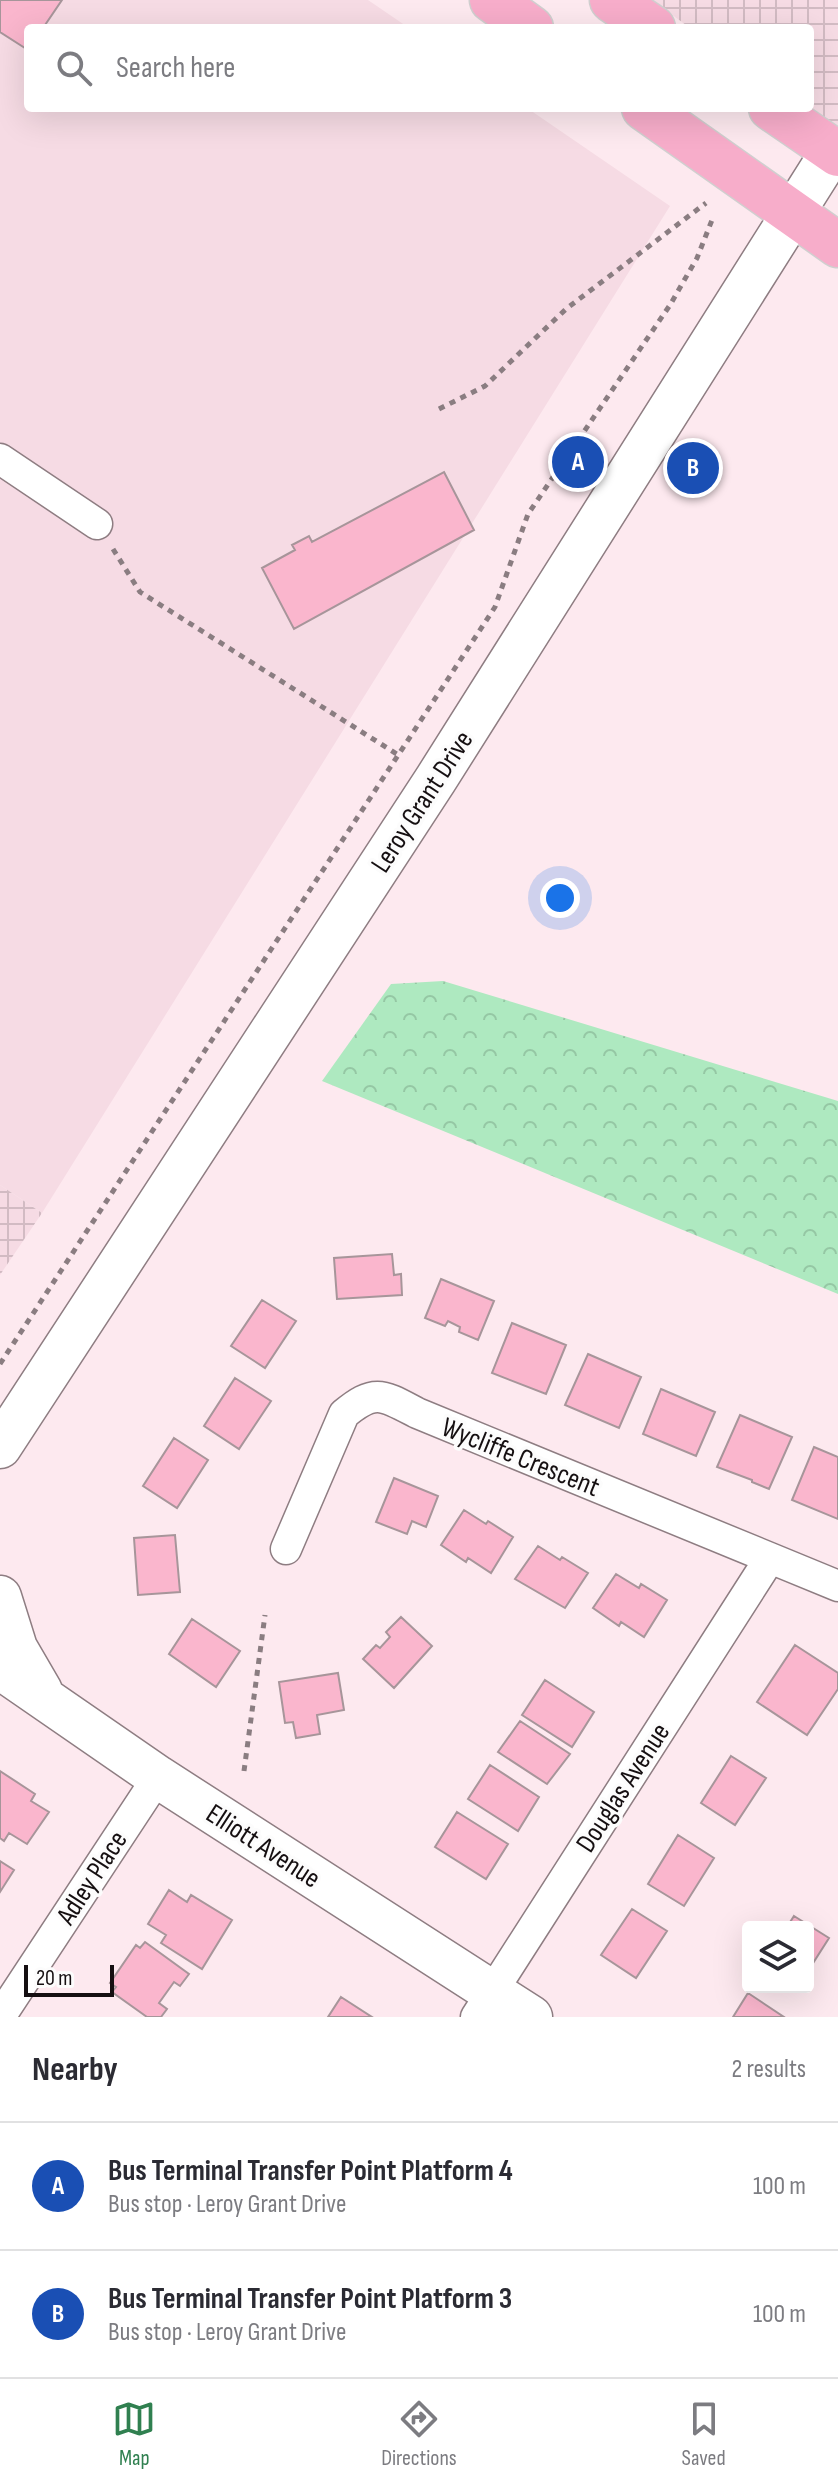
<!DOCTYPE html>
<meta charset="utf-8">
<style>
body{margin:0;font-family:"Sofia Sans Condensed",sans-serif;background:#f2f2f3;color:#2b2b33}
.controls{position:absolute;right:24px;bottom:24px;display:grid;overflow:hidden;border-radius:8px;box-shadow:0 8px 32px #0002}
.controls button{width:72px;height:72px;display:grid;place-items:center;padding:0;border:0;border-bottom:2px solid #e1e1e2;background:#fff;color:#2b2b33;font:40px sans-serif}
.scale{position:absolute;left:24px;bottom:20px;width:90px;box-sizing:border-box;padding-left:8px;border:4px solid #150f11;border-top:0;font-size:22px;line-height:28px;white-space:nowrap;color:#150f11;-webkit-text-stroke:6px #fcfcfc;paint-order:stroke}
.you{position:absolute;left:560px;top:898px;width:28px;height:28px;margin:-20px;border:6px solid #fff;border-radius:50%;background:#1a73e8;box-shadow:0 0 0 12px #1a73e833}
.badge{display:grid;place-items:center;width:52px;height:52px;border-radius:50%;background:#308050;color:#fff;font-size:26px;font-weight:700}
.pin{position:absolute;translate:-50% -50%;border:4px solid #fff;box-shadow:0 2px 8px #0006}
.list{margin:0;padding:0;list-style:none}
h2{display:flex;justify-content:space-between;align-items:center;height:104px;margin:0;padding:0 32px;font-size:34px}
h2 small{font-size:26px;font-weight:400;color:#7c7c81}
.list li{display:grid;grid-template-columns:52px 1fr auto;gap:24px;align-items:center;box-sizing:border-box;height:128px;padding:0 32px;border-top:2px solid #e1e1e2}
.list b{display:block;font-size:30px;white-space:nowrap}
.list p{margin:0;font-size:26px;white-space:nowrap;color:#7c7c81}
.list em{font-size:26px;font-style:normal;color:#7c7c81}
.icon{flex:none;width:44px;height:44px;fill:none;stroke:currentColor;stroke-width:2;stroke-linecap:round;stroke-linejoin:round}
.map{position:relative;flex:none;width:838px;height:2017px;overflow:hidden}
.search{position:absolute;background:#fff;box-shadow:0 8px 32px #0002;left:24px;right:24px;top:24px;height:88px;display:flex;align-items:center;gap:20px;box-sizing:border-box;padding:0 28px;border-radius:8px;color:#7c7c81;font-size:30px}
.sheet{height:360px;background:#fff}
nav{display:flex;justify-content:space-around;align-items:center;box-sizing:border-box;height:112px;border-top:2px solid #e1e1e2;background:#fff;font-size:22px;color:#7c7c81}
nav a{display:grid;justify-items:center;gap:4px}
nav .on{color:#308050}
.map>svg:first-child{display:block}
.built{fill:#f6dbe4}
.industrial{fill:url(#industrial-grid)}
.forest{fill:url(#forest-crowns)}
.building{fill:#fab6cd;stroke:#a7959a;stroke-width:2}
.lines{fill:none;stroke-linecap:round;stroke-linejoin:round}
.street-casing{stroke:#8e7d82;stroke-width:33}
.secondary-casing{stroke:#8e7d82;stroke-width:45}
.primary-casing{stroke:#d0cfcf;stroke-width:47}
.path{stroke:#8a7d81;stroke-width:5;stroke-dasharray:6 6;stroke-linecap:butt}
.street{stroke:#fff;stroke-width:30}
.secondary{stroke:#fff;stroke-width:42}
.primary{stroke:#f7adca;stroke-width:44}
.labels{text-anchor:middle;stroke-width:7;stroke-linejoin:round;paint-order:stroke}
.street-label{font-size:28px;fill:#150f11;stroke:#fcfcfc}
</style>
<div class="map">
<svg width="838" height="2017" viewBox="0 0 838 2017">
<defs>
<pattern id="industrial-grid" width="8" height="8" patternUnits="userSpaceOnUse" patternTransform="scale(2)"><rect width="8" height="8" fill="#f6dbe4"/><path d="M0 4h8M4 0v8" fill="none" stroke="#d2bbc3"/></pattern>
<pattern id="forest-crowns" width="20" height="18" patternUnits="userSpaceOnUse" patternTransform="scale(2)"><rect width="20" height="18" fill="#aee9c0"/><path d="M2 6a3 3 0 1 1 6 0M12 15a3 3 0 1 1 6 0" fill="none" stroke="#95c7a4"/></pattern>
</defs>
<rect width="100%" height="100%" fill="#fde9ef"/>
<path class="built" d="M0 0H368L409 28H28V108H527L670 206 42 1213 0 1185Z"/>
<path class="industrial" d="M652 0H838V136L800 108H810V28H690Z
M0 1185 42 1213 0 1275Z"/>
<path class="forest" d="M443 981 838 1101V1294L322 1081 391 984Z"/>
<path class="building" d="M0 0H62L43 28H28V50L0 32Z
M444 472 474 530 294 629 262 568 295 550 292 545 309 536 312 542Z
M392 1254 394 1275 401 1274 402 1295 337 1299 334 1258Z
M441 1279 494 1301 478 1340 459 1332 460 1327 448 1321 445 1326 425 1318Z
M262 1300 296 1321 265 1368 231 1346Z
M512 1323 566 1345 546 1394 492 1373Z
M588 1354 641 1377 619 1428 565 1405Z
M235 1378 271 1401 239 1449 204 1426Z
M661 1389 715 1412 696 1456 643 1434Z
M740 1415 792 1437 769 1489 752 1482V1480L717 1467Z
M174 1438 208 1460 177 1508 143 1486Z
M814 1447 838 1457V1519L792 1500Z
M394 1478 438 1496 426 1527 412 1521 407 1534 376 1522Z
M464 1510 486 1524 488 1521 513 1537 491 1573 468 1558 466 1562 441 1545Z
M175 1535 180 1592 138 1595 134 1538Z
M538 1546 560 1560 562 1557 588 1573 565 1608 515 1579Z
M616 1574 639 1588 641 1584 667 1600 644 1637 621 1622 619 1626 593 1608Z
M401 1617 432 1646 394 1688 363 1659 376 1645 380 1648 390 1637 386 1632Z
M192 1619 240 1651 216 1687 169 1654Z
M795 1645 838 1673V1689L807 1735 757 1702Z
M338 1673 344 1710 317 1715 320 1734 296 1738 293 1722 285 1723 279 1682Z
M545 1680 594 1712 572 1747 522 1715Z
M520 1721 570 1754 547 1784 498 1752Z
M731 1756 766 1778 735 1825 701 1803Z
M490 1765 539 1797 518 1831 468 1799Z
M0 1771 35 1794 31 1801 49 1812 27 1844 9 1833 4 1841 0 1838Z
M457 1812 508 1844 486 1879 435 1847Z
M678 1835 714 1858 684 1906 648 1884Z
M0 1861 14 1870 0 1892Z
M169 1890 187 1902 191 1895 232 1920 202 1969 161 1943 166 1935 148 1924Z
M632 1909 667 1931 636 1978 601 1955Z
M794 1916 829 1938 808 1971V1927H787Z
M145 1942 189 1974 180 1986 174 1982 159 2003 167 2009 161 2017H147L112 1992 116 1987 110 1983 136 1945 140 1948Z
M748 1993 784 2017H733Z
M341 1997 372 2017H328Z"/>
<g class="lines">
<g class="street-casing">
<path id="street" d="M0 459 97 524
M286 1549 344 1414C375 1388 383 1395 417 1413L838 1586
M0 2017 158 1777
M476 2017 770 1558"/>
</g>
<g class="secondary-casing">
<path id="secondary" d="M0 1447 436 779 833 150
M0 1597 16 1648 41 1691
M0 1668 158 1777 531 2017"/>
</g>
<g class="primary-casing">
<path id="primary" d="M492 0 531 28
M612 0 653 28
M644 108 838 245
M771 108 838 154"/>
</g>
<path class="path" d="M439 409 485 386 566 309 706 203
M113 549 140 592 400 756
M0 1364 495 607 528 514 670 305 697 258 712 220
M244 1771 265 1615"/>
<use href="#street" class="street"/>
<use href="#secondary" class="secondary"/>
<use href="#primary" class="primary"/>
</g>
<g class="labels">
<g class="street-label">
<text transform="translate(421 801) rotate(-57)" y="10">Leroy Grant Drive</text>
<text transform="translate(521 1456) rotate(22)" y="10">Wycliffe Crescent</text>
<text transform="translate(622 1787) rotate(-57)" y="10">Douglas Avenue</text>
<text transform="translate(264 1845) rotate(33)" y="10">Elliott Avenue</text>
<text transform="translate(91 1877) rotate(-57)" y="10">Adley Place</text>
</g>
</g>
</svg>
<div class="controls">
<button><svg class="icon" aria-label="layers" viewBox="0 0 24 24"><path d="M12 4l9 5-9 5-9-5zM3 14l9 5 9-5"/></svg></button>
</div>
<div class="scale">20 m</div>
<div class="you"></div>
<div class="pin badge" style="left:578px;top:462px;background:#1a4fb4">A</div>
<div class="pin badge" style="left:693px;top:468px;background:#1a4fb4">B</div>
<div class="search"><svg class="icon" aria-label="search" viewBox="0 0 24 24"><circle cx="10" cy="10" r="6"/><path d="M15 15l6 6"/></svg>Search here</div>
</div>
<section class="sheet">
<h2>Nearby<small>2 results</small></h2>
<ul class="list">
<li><span class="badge" style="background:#1a4fb4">A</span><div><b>Bus Terminal Transfer Point Platform 4</b><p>Bus stop · Leroy Grant Drive</p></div><em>100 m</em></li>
<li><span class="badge" style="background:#1a4fb4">B</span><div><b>Bus Terminal Transfer Point Platform 3</b><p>Bus stop · Leroy Grant Drive</p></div><em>100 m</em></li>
</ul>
</section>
<nav>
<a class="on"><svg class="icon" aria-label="map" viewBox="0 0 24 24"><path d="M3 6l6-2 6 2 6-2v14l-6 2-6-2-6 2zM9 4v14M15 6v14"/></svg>Map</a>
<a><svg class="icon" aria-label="directions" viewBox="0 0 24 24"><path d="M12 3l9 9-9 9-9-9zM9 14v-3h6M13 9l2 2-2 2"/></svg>Directions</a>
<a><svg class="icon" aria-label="saved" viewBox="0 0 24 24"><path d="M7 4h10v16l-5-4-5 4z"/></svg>Saved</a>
</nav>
